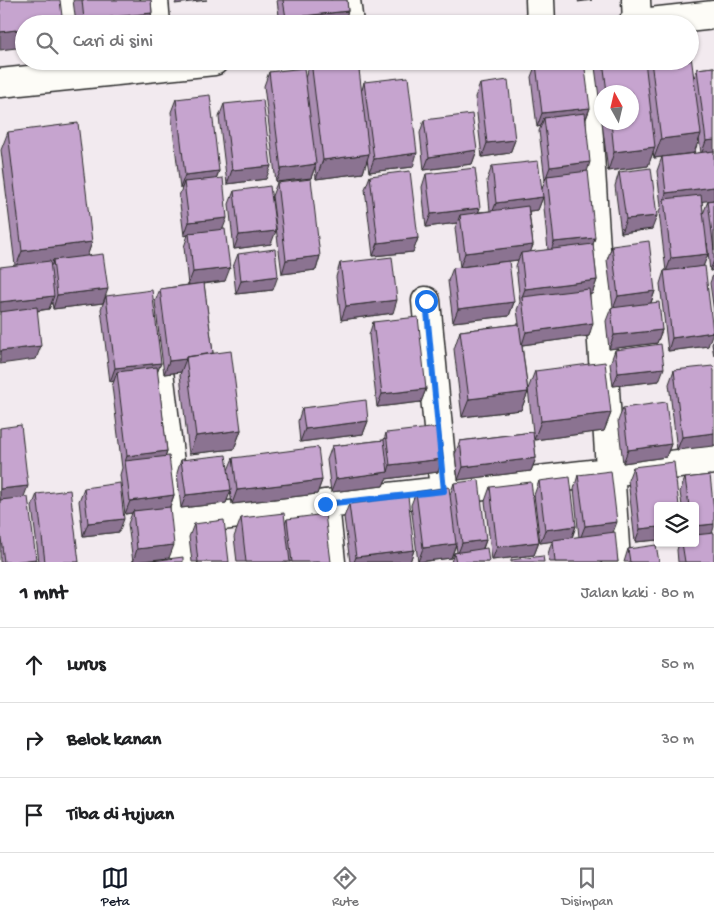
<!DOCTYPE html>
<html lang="id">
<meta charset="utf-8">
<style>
body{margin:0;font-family:"Gochi Hand",sans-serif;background:#f6f6f6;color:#202124}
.controls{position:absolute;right:15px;bottom:15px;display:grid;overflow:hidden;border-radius:5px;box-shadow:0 1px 4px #0004}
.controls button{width:45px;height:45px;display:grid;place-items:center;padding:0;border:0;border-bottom:1px solid #e0e0e0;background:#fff;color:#202124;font:25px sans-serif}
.compass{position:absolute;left:594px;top:85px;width:45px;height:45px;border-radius:50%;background:#fff;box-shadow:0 1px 4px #0004;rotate:352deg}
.stop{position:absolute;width:15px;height:15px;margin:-11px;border:4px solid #1a73e8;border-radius:50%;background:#fff}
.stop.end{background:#1a73e8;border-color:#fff;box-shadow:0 1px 5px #0008}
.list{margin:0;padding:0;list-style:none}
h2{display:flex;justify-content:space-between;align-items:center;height:65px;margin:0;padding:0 20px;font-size:21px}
h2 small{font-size:16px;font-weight:400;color:#757577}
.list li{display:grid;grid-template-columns:32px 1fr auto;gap:15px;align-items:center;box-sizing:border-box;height:75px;padding:0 20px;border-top:1px solid #e0e0e0}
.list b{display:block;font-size:19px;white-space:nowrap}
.list em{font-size:16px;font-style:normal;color:#757577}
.icon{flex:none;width:28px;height:28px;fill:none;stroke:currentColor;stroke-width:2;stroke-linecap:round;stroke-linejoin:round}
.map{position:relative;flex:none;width:714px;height:562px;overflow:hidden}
.search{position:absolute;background:#fff;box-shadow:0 1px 4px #0004;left:15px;right:15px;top:15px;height:55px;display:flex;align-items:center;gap:12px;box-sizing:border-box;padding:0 18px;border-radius:28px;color:#757577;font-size:19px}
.sheet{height:290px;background:#fff}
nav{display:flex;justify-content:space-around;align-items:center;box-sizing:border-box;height:70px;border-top:1px solid #e0e0e0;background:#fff;font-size:14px;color:#757577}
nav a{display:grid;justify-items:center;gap:2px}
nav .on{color:#111827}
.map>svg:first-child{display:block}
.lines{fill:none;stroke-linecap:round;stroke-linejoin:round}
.minor-casing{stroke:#2b2b2b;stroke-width:31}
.minor{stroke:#fdfcf7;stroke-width:28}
.wall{fill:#aa8db2;stroke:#2b2b2b;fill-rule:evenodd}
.shaded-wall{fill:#8b7391;stroke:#2b2b2b}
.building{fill:#c6a4cf;stroke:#2b2b2b}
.route{stroke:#1a73e8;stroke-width:6}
</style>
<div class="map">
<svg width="714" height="562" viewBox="0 0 714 562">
<rect width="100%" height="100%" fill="#f2eaef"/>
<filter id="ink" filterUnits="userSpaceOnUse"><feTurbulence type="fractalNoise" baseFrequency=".02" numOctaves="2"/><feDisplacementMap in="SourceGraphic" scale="10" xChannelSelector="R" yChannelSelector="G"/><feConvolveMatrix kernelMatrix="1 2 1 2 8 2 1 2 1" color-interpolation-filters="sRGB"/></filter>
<g filter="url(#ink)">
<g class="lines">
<g class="minor-casing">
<path id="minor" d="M64 0 66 24
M154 0 156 24
M346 0 349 24
M540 0 541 24
M636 0 637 23
M632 24 714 15
M584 61 616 562
M0 83 214 61
M426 301 444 491
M157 355 177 521
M325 504 331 562
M183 562 177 521 714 460"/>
</g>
<use href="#minor" class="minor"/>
</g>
<path class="wall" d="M73 0H151L152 13 148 24H76Z
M277 0H347L348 11 343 24H280Z
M311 61 362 90 364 82 413 167 369 172 367 159 363 173 316 179 315 167 311 178 276 182 264 86 269 72 305 78Z
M597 61H645V62V61H690L694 78 697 69 714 67 702 201 703 214 708 201 714 200V270L710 271 707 243 708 254 703 266 708 346 668 351 660 284 664 271H666L659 212 661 206 657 171 662 157 701 153 699 138 694 153 654 158 653 152 648 166 608 171 602 122H632V92H602V120L595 67Z
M536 64 590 108 586 119 587 172 593 245 597 280 592 294H590L589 336 522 345 528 392 521 410 462 417 454 349 460 331 519 324 517 310 520 302 516 266 518 260 460 267 455 228 457 223 426 227 422 187 426 174 480 208 478 212 490 211 487 180 492 166 542 189 545 180 539 131 541 126 537 127 531 77ZM543 197 548 250 530 252 533 245 529 211 538 210Z
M480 84 515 140 510 153 482 157 475 97Z
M176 99 219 171 216 179 223 229 225 281 204 284 213 353 241 430 234 449 189 454 180 375 181 372 164 374 155 302 160 289 188 285 184 247 188 235 184 236 179 196 182 188H180L171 112Z
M224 104 266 179 227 184 219 117Z
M424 120 477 150 472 164 424 170 420 133Z
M8 132 92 242 87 256 103 303 53 309 52 302 49 309 37 311 36 359 15 265 1 150Z
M619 172 652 229 621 233 615 186Z
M370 176 418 238 413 252 373 256 365 189Z
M277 183 320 256 316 270 282 274 272 196Z
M234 191 271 244 234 249 229 204Z
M612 246 655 291 651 303 662 330 657 343 609 349 606 321 611 308 613 307 607 260Z
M238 254 273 290 236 294 233 267Z
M340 263 393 313 341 320 336 277Z
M453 268 514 302 509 316 453 322 448 281Z
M714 272V312L710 283Z
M106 296 161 363 157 372 167 451 165 457 174 495 170 507 169 558 133 562 128 524 132 513 125 514 120 475 122 468 112 386 114 381 110 382 101 309Z
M373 322 426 389 421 402 377 407 369 335Z
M714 340V356L712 344Z
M615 350 659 381 613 386 610 364Z
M674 370 714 371 677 450 669 384Z
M535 371 611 413 604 431 534 440 536 458 531 471 458 480 455 454 460 441 533 432 528 389Z
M302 408 368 421 363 434 300 442 298 421Z
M623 408 671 444 666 457 623 463 618 421Z
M0 428 24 498 36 559 35 562H0Z
M386 433 443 459 438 472 386 479 383 486 331 492 327 460 332 446 384 440Z
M233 458 322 480 317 494 232 504 230 491 226 503 181 508 177 473 181 460 228 470Z
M633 467 658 506V540L635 542 628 480Z
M578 475 613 533 618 562H549L548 554 552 541 540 543 534 495 539 481 576 526 572 538 579 537 574 489Z
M685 478 712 533 714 562H678L677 550 679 543H695V506H682L680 492Z
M454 483 486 540 483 549 489 562H451L454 553 457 552 456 545 451 558 418 562 411 505 416 492 450 495Z
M490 487 539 542 534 555 492 560 485 501Z
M84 488 119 532 83 536 79 501Z
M37 494 79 562H39L32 507Z
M349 504 414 550 410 562H350L344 517Z
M241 518 285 524 287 519 331 562H237L234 537Z
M194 524 229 562H192L189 537Z
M628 549 659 562H624Z"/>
<path class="shaded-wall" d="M177 0H207L175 4Z
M579 0H592L578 2Z
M348 11 343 24H284L286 18Z
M152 13 148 24H83L84 20Z
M24 29V47L0 50V32Z
M590 108 585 121 544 118 541 126 537 127 542 113Z
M701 134 694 153 654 158 661 139Z
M515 140 510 153 482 157 487 143Z
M714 140V153L701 155 706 141Z
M655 147 648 166 608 171 614 152Z
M477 150 472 164 424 170 429 157Z
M417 153 413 167 369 172 374 159Z
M369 154 363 173 316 179 323 160Z
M590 162 586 175 547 176 545 180 550 167Z
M316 164 311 178 276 182 281 169Z
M271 166 266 179 227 184 232 170Z
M219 171 214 184 184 182 182 188H180L185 175Z
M714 187V200L665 206 664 200 666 193Z
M543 197 538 210 491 216 496 203Z
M480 208 475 221 460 215 457 223 426 227 431 214Z
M657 216 652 229 621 233 626 219Z
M227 218 222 231 189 233 188 235 184 236 189 222Z
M276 231 271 244 234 249 239 235Z
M418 238 413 252 373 256 378 243Z
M595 238 591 251 549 256 554 242Z
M92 242 86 260H53L52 265 15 269 22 251Z
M533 245 528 259 521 253 518 260 460 267 465 253Z
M708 254 703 267 666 272 671 258Z
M320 256 316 270 282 274 286 260Z
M714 260V270L710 271Z
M230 268 225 281 188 285 193 272Z
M278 276 273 290 236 294 241 281Z
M597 280 592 294 523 302 522 297 525 289Z
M108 289 103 303 53 309 57 295Z
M655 291 650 305 613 309 618 296Z
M54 296 49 309 0 315V302Z
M397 300 393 313 341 320 346 306Z
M514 302 509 316 453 322 458 309Z
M593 323 589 336 522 345 526 332Z
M662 330 657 343 609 349 614 335Z
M713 332 708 346 668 351 672 338Z
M41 346 36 359 0 364V351Z
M186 359 181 372 164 374 169 361Z
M161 363 156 376 117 372 114 381 110 382 115 368Z
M664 368 659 381 613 386 618 373Z
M426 389 421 402 377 407 382 394Z
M528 392 521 410 462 417 469 399Z
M611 413 604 431 534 440 541 421Z
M368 421 363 434 300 442 305 429Z
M241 430 234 449 189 454 196 436Z
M714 433V446L677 450 682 437Z
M671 444 666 457 623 463 628 450Z
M167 451 162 465 125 462 127 456Z
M536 458 531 471 458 480 463 467Z
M443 459 438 472 386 479 383 486 331 492 336 479 388 472 390 465Z
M322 480 317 494 232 504 237 490Z
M28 486 23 499 0 502V489Z
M231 490 226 503 181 508 186 495Z
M174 495 169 509 133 511 132 513 125 514 130 501Z
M124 519 119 532 83 536 88 523Z
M617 522 612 535 580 539 585 526Z
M714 524V527L711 537 695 539V526Z
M576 526 571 539 540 543 545 530Z
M658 527V540L635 542 640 529Z
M486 540 481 553 457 556 462 543Z
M539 542 534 555 492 560 497 547Z
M456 544 451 558 418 562 423 548Z
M174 545 169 558 133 562 137 549Z
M414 550 410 562H354L356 557Z
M36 559 35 562H12Z"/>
<path class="building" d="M0 0H60L63 24H24V29L0 32Z
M82 0H151L152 13 84 20Z
M283 0H347L348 11 286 18Z
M690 48 701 134 661 139 651 61H690Z
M311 61H358L369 154 323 160Z
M557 61H584L590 108 542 113 536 64Z
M603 61H645L655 147 614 152 611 122H632V92H607Z
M714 67V140L706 141 697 69Z
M304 68 316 164 281 169 269 72Z
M408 77 417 153 374 159 364 82Z
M508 80 515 140 487 143 480 84Z
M210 95 219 171 185 175 176 99Z
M263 100 271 166 232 170 224 104Z
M585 113 590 162 550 167 544 118Z
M472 114 477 150 429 157 424 120Z
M78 123 92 242 22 251 8 132Z
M714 151V187L666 193 662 157Z
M538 161 543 197 496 203 492 166Z
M475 168 480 208 431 214 426 174Z
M651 168 657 216 626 219 619 172Z
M410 171 418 238 378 243 370 176Z
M588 171 595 238 554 242 547 176Z
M223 178 227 218 189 222 184 182Z
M311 179 320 256 286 260 277 183Z
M270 186 276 231 239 235 234 191Z
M701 195 708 254 671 258 664 199Z
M714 200V250L708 201Z
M528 206 533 245 465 253 460 215Z
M225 229 230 268 193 272 189 233Z
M649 241 655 291 618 296 612 246Z
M593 244 597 280 525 289 521 253Z
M275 249 278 276 241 281 238 254Z
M103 254 108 289 57 295 53 260Z
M392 257 397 300 346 306 340 263Z
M50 261 54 296 0 302V267Z
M509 261 514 302 458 309 453 268Z
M705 266 713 332 672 338 664 271Z
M204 283 213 353 186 357V359L169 361 160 289Z
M589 289 593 323 526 332 522 297Z
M152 290 161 363 115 368 106 296Z
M659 302 662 330 614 335 611 308Z
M37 307 41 346 0 351V312Z
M418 317 426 389 382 394 373 322Z
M519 324 528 392 469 399 460 331Z
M661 344 664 368 618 373 615 350Z
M231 351 241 430 196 436 186 357Z
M605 362 611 413 541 421 535 371Z
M713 366 714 371V433L682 437 674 370Z
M157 367 167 451 127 456 117 372Z
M366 400 368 421 305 429 302 408Z
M666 402 671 444 628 450 623 408Z
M21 425 28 486 0 489V428Z
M439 427 443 459 390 465 386 433Z
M533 432 536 458 463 467 460 441Z
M384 440 388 472 336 479 332 446Z
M318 447 322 480 237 490 233 458Z
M226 455 231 490 186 495 181 460Z
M169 456 174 495 130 501 125 461Z
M674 462 679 506H658V527L640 529 633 467Z
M611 471 617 522 585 526 578 475Z
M710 475 714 512V524L695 526V506H689L685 478Z
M570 477 576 526 545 530 539 481Z
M479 480 486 540 462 543 454 483Z
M531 482 539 542 497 547 490 487Z
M120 483 124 519 88 523 84 488Z
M449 487 456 544 423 548 416 492Z
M70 490 79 562H45L37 494Z
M408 496 414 550 356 557 349 504Z
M28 497 36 559 12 562H4L0 530V500Z
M170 507 174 545 137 549 133 511Z
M284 513 290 562H246L241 518Z
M325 514 331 562H292L287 519Z
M224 520 229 562H198L194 524Z
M615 532 618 562H555L553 540Z
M714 533V562H685L682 543H695V535Z
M656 545 659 562H630L628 549Z
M487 548 489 562H456L454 553Z
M543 556 544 562H511V560Z
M183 557V562H144Z"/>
</g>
<g class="lines" filter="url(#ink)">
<path class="route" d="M325 504 444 491 426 301"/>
</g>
</svg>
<div class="controls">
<button><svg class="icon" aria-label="layers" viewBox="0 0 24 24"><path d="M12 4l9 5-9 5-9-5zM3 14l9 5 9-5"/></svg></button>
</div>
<svg class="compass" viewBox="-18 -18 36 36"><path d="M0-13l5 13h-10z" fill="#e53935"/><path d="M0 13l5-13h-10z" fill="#757577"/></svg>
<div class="stop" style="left:426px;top:301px"></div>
<div class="stop end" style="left:325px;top:504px"></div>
<div class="search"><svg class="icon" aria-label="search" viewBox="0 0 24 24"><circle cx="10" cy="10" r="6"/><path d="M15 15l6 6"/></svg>Cari di sini</div>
</div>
<section class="sheet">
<h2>1 mnt<small>Jalan kaki · 80 m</small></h2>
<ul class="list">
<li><svg class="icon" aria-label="ahead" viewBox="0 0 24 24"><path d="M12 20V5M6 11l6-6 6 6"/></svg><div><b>Lurus</b></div><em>50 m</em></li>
<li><svg class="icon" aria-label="right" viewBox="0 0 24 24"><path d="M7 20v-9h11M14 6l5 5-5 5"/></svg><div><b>Belok kanan</b></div><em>30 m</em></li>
<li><svg class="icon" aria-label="arrive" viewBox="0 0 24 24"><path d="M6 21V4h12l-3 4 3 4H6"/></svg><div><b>Tiba di tujuan</b></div></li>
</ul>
</section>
<nav>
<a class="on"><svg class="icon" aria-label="map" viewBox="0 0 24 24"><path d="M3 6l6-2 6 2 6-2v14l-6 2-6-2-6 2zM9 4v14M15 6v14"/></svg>Peta</a>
<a><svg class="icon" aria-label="directions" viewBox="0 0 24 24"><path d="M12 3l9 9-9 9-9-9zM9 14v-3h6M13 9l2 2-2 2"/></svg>Rute</a>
<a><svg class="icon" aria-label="saved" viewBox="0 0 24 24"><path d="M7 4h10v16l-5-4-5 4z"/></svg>Disimpan</a>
</nav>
